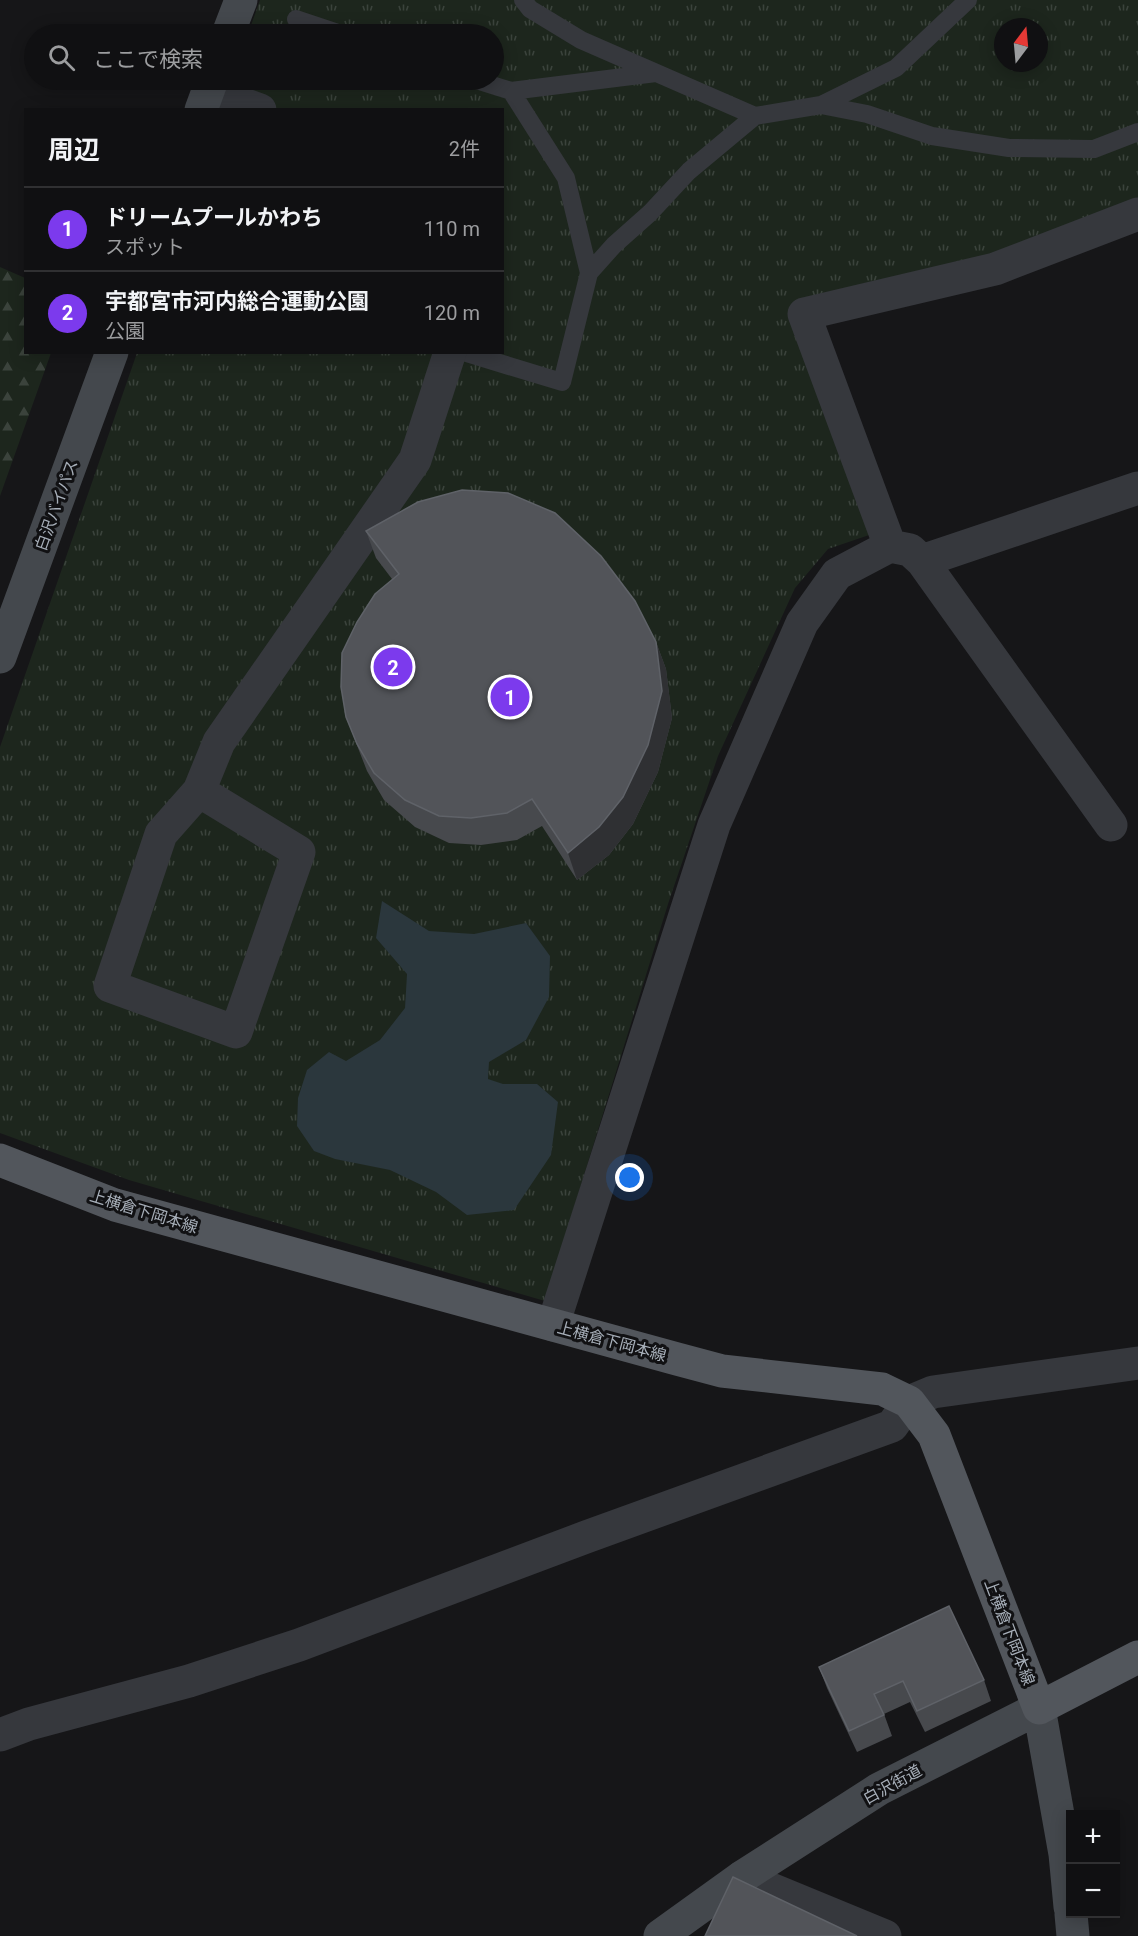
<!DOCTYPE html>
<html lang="ja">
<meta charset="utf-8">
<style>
body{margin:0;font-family:Roboto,"Noto Sans JP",sans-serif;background:#19191b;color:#f1f3f6}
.controls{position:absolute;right:18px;bottom:18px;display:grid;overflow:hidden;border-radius:0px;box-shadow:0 3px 15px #0003}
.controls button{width:54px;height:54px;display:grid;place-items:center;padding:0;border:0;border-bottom:2px solid #303032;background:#101012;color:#f1f3f6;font:30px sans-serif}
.compass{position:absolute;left:994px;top:18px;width:54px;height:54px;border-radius:50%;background:#101012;box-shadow:0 3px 15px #0003;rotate:16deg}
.you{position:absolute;left:630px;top:1178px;width:21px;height:21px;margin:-15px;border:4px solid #fff;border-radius:50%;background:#1a73e8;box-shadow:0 0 0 9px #1a73e833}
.badge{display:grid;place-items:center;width:39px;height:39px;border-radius:50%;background:#7c3aed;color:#fff;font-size:20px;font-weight:700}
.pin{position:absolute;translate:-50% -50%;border:3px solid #fff;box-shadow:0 2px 6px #0006}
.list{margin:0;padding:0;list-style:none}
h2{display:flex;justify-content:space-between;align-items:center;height:78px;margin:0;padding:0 24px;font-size:26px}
h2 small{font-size:20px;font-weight:400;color:#9c9d9f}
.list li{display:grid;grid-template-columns:39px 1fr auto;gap:18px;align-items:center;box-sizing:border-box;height:84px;padding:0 24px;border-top:2px solid #303032}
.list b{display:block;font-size:22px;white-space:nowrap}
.list p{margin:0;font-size:20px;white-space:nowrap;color:#9c9d9f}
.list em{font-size:20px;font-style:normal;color:#9c9d9f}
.icon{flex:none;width:33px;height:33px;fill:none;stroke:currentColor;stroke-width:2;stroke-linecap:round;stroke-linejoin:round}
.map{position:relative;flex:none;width:1138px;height:1936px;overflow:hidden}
.search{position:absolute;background:#101012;box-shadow:0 3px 15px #0003;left:24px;top:24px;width:480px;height:66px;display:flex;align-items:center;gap:15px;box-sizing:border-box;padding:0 21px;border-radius:33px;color:#9c9d9f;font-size:22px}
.panel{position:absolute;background:#101012;box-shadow:0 3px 15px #0003;left:24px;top:108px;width:480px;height:246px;border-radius:0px}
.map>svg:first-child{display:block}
.grass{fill:url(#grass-tufts);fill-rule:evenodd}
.forest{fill:url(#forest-firs)}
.water{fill:#2b373d}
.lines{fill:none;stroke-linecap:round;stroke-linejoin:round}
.lane{stroke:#36383d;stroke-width:18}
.street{stroke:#36383d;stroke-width:33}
.secondary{stroke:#44484d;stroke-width:33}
.primary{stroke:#52565c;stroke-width:33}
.wall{fill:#47494d}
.shaded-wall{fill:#2f3033}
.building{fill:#525459;stroke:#5f6268;stroke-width:1.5}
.labels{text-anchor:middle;stroke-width:6;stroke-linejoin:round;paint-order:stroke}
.street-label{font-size:16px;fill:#a7afb9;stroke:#111113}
</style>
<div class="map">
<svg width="1138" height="1936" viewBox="0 0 1138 1936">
<defs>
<pattern id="grass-tufts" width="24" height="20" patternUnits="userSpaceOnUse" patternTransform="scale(1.5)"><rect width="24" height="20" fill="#1d261d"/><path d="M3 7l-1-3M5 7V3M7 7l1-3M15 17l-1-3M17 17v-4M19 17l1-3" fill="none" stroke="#3b433c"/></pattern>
<pattern id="forest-firs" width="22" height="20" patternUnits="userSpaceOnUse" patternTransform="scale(1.5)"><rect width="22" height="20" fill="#1d261d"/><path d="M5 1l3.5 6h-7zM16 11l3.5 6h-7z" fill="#3b433c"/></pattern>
</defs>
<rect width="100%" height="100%" fill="#161618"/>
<path class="grass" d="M260 0H1138V206L986 258 796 310 875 533 828 549 795 588 718 756 668 904 545 1301 129 1180 0 1133V747L137 353 502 352V110L222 109 233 80H494V34H248ZM1003 27H1039V63H1003Z"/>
<path class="forest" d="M0 267 25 278 26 352 51 353 0 496Z"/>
<path class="water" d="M382 901 429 931 474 934 526 923 550 956 549 997 526 1040 489 1062 488 1079 503 1084H537L558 1102 551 1155 514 1210 467 1215 436 1192 390 1170 335 1159 314 1151 297 1126 298 1098 307 1070 329 1052 346 1061 380 1040 405 1008 407 974 376 938Z"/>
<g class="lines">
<path class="lane" d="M523 0 530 9 581 40 755 116
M296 19 341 34
M476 80 511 91 656 73
M511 91 566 178 589 273
M821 105 867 114 932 136 1009 148 1094 149 1138 132
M463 352 562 382 589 273 614 245 650 213 689 171 755 116 821 105 896 68 968 0"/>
<path class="street" d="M208 91 260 110
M890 546 804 314 995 269 1138 214
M922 561 1138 488
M199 791 299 852 236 1032 110 986 161 834 199 791 219 742 415 460 450 352
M553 1325 714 825 802 623 837 574 890 546 910 550 922 561 1111 825
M0 1735 29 1724 189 1681 299 1645 586 1537 892 1426 909 1402 933 1392 1138 1363
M742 1877 885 1936"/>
<path class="secondary" d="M228 34 241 0
M201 110 212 80
M0 657 112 352
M1071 1914 1073 1936
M660 1936 742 1877 879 1789 1039 1708 1065 1854 1070 1907"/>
<path class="primary" d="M0 1160 115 1205 677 1359 722 1371 882 1389 909 1402 934 1435 1039 1708 1138 1657"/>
</g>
<path class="wall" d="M366 531 656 642 666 669 672 718 658 772 633 824 609 855 577 880 542 826 517 840 481 845 449 843 415 827 384 800 367 771 346 717 392 579 376 558Z
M819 1667 984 1680 991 1701 925 1732 910 1702 884 1714 892 1736 857 1752 827 1688Z"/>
<path class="shaded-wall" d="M656 642 666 669 672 718 658 772 633 824 609 855 577 880 568 853Z"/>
<path class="building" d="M462 490 508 493 555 513 601 556 635 601 656 642 662 691 648 745 623 797 599 827 568 853 532 799 507 813 471 818 439 816 405 800 374 773 357 744 346 717 341 687 342 653 357 622 375 594 399 574 366 531 418 502Z
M949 1606 984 1680 917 1711 903 1681 874 1694 884 1715 849 1731 819 1667Z
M733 1877 857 1936H705Z"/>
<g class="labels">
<g class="street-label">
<text transform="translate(56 505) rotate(-70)" y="6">白沢バイパス</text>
<text transform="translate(144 1211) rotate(17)" y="6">上横倉下岡本線</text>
<text transform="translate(612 1341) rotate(15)" y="6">上横倉下岡本線</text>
<text transform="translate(1010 1632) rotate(69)" y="6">上横倉下岡本線</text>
<text transform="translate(892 1784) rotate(-29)" y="6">白沢街道</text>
</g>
</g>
</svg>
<div class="controls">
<button>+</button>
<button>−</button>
</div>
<svg class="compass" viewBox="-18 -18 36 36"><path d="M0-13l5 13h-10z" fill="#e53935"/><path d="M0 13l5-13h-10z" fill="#9c9d9f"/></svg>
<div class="you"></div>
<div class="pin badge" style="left:510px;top:697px">1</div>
<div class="pin badge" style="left:393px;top:667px">2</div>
<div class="search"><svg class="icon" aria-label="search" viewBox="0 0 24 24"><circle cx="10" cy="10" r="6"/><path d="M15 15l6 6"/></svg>ここで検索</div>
<section class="panel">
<h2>周辺<small>2件</small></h2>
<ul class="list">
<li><span class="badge">1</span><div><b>ドリームプールかわち</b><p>スポット</p></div><em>110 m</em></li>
<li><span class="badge">2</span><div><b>宇都宮市河内総合運動公園</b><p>公園</p></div><em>120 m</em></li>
</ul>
</section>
</div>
